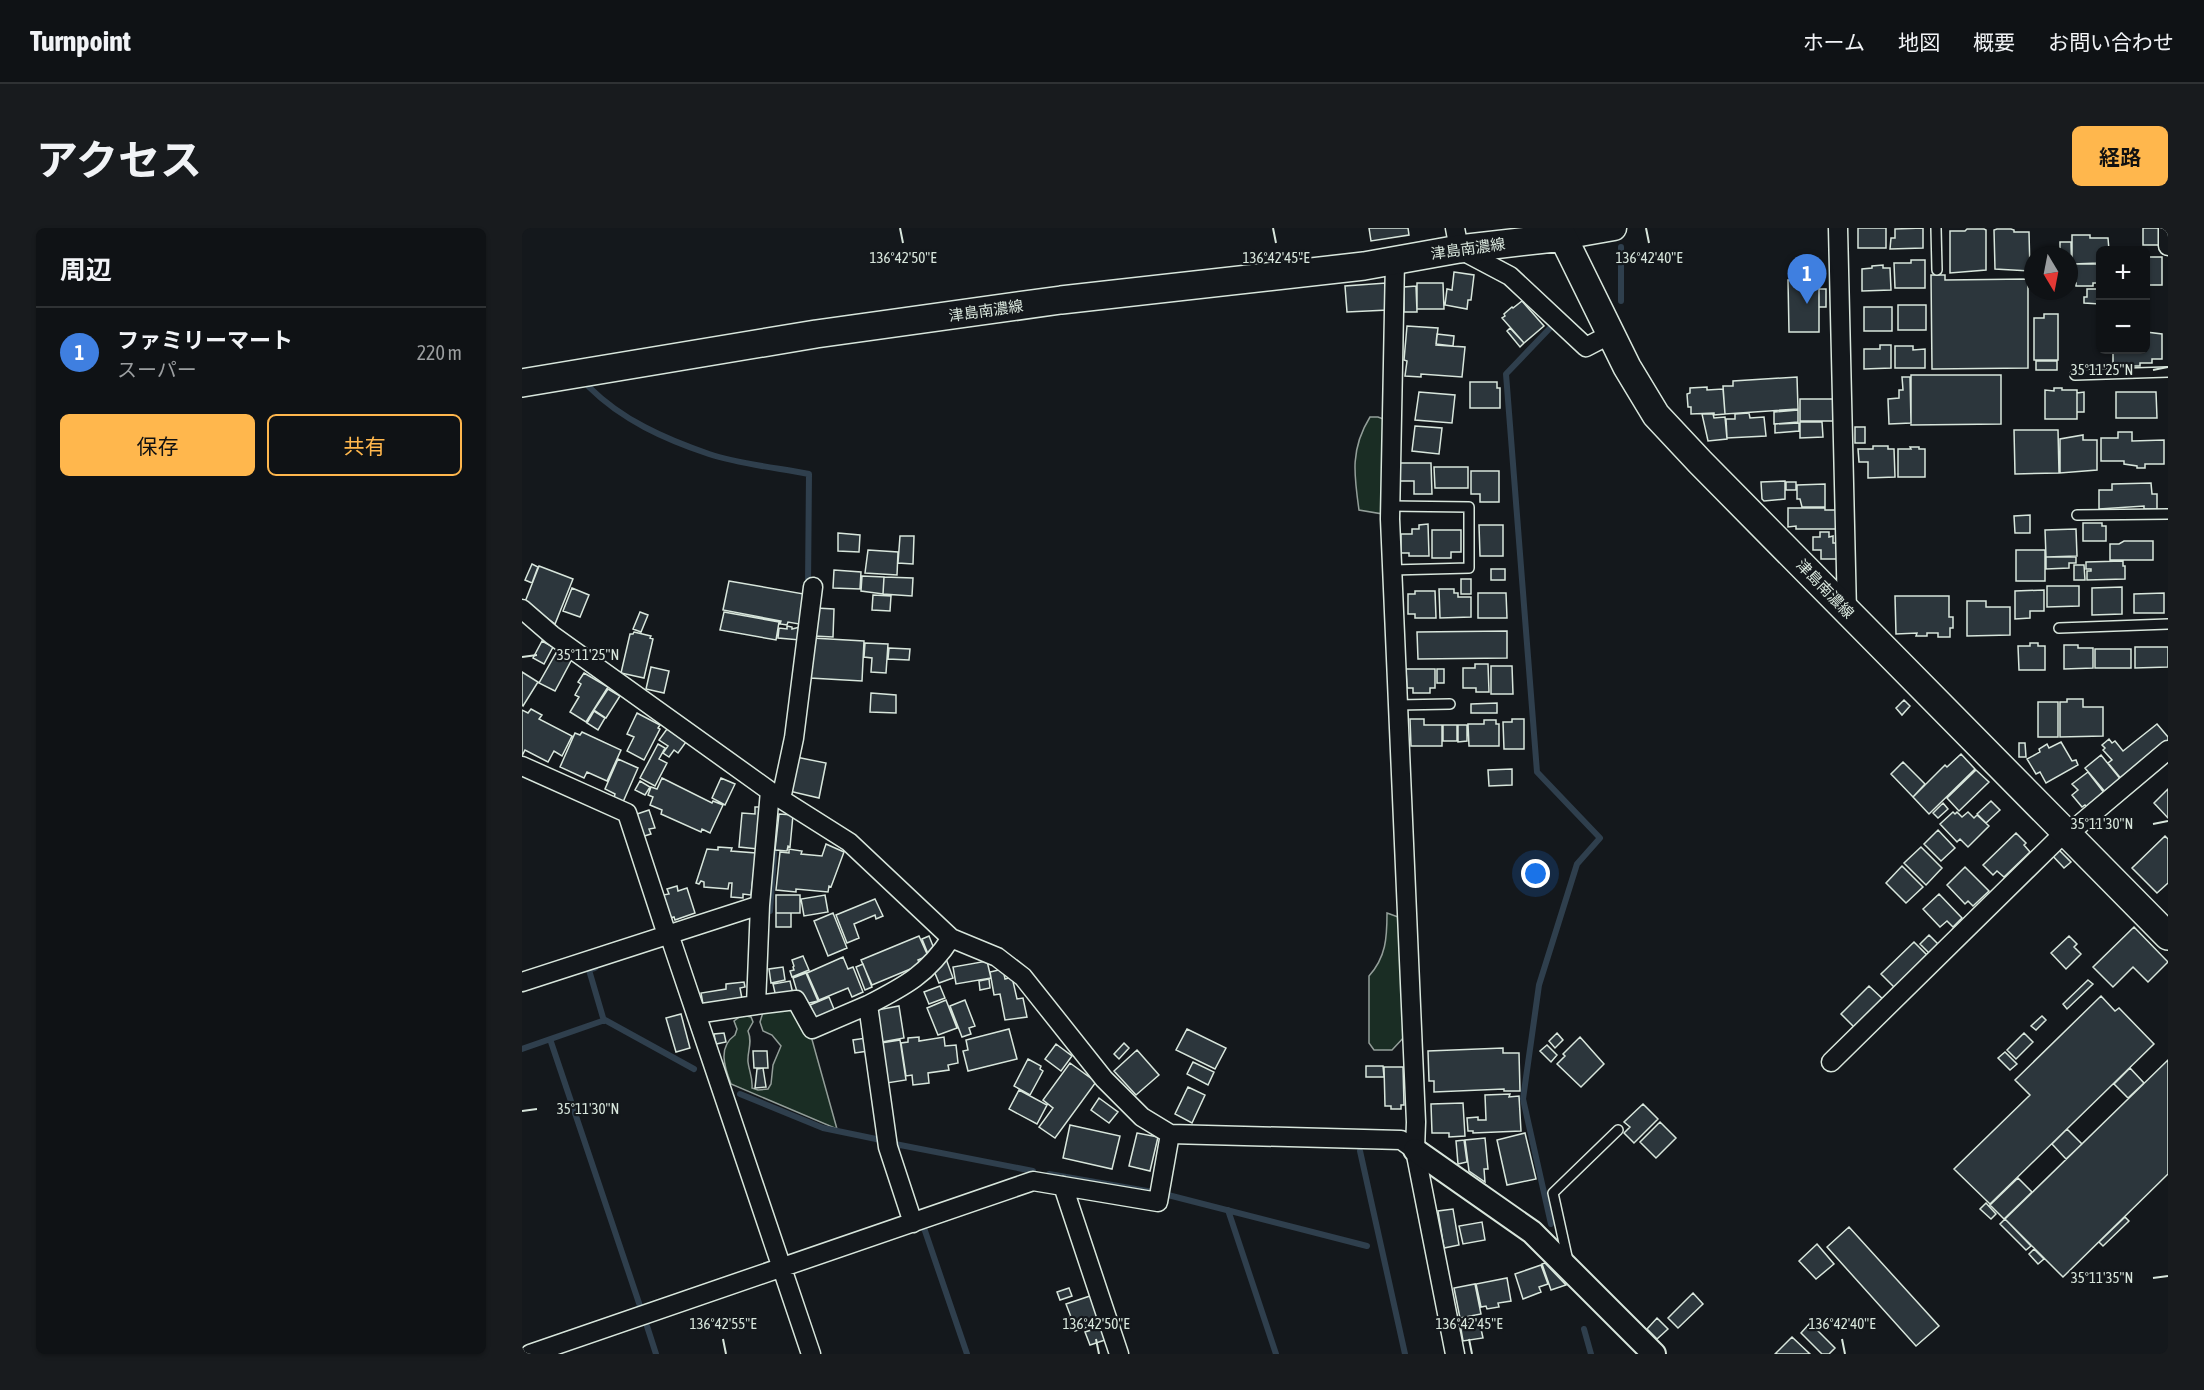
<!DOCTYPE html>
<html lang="ja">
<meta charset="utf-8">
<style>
body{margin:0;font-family:"Asap Condensed","Noto Sans JP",sans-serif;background:#181b1e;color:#f1f3f6}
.controls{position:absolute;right:18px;top:18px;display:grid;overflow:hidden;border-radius:9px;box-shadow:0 2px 4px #0004}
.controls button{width:54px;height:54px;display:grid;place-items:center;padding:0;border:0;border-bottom:2px solid #2f3234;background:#0f1215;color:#f1f3f6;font:30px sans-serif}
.compass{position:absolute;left:1502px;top:18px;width:54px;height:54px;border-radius:50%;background:#0f1215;box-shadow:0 2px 4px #0004;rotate:170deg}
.you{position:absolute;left:1014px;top:646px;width:21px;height:21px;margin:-15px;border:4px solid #fff;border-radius:50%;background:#1a73e8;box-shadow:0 0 0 9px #1a73e833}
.badge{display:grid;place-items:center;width:39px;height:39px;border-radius:50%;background:#ffb74d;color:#fff;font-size:20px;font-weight:700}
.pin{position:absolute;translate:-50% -50px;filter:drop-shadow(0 2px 3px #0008)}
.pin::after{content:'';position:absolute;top:32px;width:21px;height:18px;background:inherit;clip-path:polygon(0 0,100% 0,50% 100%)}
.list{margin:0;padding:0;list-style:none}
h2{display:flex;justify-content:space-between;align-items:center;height:78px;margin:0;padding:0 24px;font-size:26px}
h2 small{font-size:20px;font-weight:400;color:#9b9ea0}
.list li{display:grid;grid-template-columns:39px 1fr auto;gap:18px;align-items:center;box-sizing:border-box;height:90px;padding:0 24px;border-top:2px solid #2f3234}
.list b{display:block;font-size:22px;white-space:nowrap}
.list p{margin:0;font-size:20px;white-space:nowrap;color:#9b9ea0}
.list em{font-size:20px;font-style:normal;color:#9b9ea0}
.actions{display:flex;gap:12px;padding:18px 24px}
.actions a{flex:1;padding:14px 0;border:2px solid #ffb74d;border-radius:9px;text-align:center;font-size:21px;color:#ffb74d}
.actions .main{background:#ffb74d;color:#111}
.map{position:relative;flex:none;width:1646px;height:1126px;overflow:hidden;border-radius:9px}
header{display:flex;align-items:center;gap:36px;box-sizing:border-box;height:84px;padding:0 30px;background:#0f1215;border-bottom:2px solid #2f3234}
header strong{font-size:28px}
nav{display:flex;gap:33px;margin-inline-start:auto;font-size:21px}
.intro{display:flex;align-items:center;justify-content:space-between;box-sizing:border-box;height:144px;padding:0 36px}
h1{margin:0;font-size:42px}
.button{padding:15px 27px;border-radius:9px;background:#ffb74d;color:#111;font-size:21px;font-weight:700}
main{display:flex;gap:36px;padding:0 36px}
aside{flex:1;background:#0f1215;border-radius:9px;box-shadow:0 2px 4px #0004}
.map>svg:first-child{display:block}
.green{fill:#1a2d24;stroke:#939e99;stroke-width:1.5}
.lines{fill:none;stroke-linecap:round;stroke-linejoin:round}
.stream{stroke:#2f3f4d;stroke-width:6}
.building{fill:#2c363c;stroke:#d8e6dc;stroke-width:1.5}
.service-casing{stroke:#d8e6dc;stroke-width:12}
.minor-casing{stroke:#d8e6dc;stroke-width:21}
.tertiary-casing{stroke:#d8e6dc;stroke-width:26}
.secondary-casing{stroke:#d8e6dc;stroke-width:27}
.primary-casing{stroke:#d8e6dc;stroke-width:30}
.service{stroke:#14181c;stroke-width:9}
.minor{stroke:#14181c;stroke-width:18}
.tertiary{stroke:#14181c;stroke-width:22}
.secondary{stroke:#14181c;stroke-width:24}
.primary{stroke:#14181c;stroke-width:27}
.ticks{fill:none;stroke:#d8e6dc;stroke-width:2}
.labels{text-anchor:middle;stroke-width:4.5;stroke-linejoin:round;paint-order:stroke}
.street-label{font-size:15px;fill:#d8e6dc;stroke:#14181c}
.ticks-label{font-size:15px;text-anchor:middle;fill:#d8e6dc;stroke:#14181c;stroke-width:4.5;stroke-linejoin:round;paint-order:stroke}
</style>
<header>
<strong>Turnpoint</strong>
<nav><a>ホーム</a><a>地図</a><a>概要</a><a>お問い合わせ</a></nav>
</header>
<div class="intro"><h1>アクセス</h1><a class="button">経路</a></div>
<main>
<aside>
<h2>周辺<small></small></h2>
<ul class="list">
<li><span class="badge" style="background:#3f7fe0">1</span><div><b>ファミリーマート</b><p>スーパー</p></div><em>220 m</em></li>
</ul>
<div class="actions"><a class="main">保存</a><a>共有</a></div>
</aside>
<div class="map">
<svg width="1646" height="1126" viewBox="0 0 1646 1126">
<rect width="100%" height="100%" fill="#14181c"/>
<path class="green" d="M848 189H856L864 192 861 286 837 282C832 247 828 221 848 189Z
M865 685 879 690 884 807 870 822H852L847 815V748C864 729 865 710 865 685Z
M273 777 289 808 315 901 209 856C202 838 196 819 213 807L215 801 212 793 220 787 229 789 231 794 226 803C231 815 225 823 226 834 227 843 231 850 230 860L236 862 246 861 249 856 251 837 259 818 250 807 241 803 238 794 242 781Z"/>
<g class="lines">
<path class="stream" d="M1099 73V19
M1028 100 984 146 1015 544 1078 610 1055 636 1017 757 1001 871 1029 996
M67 159C100 192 143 211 187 226 217 236 256 240 287 246L286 358
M248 683 254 600
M73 740 67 742 82 793
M28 811 119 1081
M0 821 83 792 172 841
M218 866 301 900 359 912
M375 921 373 916 511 943
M838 923 883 1126
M527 946 631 964
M646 967 845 1018
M706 982 754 1126
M402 1000 445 1126
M124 1095 134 1126
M1062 1101 1069 1126"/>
</g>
<path class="building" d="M847 0H886L887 7 849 13Z
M1336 0H1364V20H1336Z
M1401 0V20L1368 21 1369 10H1373V1Z
M1621 0H1640V17H1621Z
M1445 1H1462L1464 2V42L1428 45V3H1443Z
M1475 1H1489L1492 2V4H1507L1508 43 1473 41 1472 2Z
M1550 7H1568V10H1586L1587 22H1578V35L1550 36Z
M1538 14H1549L1550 58H1547V27H1538Z
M1624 29H1640V57H1624Z
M1389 32H1403V60H1373L1372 35H1389Z
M1550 36H1578V55H1571V58H1554V55H1550Z
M1361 37V40H1368L1369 62 1340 63V41L1350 40V38Z
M932 44 952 47 949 72H946L945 81 923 77 925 61 930 62Z
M1409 47H1423V52L1506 51V140L1410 141Z
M1266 52H1275L1276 54H1297V104H1267Z
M864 55 866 82 825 84 823 58Z
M895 55H921L922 81H895Z
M894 58 895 84H882V59Z
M1297 61H1304V79H1297Z
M1565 61H1578V76L1562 75V69H1565Z
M1000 73 1022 98 1002 115 980 90 983 88 982 86 990 79 991 80Z
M1376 77H1404V102H1376Z
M1342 79H1370V103H1342Z
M1522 86H1536V132H1512V90H1522Z
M885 98 916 100 914 117 943 119 940 149 899 146V149L883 148 885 133 882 132Z
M988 100 1002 115 998 119 985 103Z
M1624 104 1640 106V131H1630V135H1618V138H1603V135H1591V122H1624Z
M915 106 932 108 931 118 914 116Z
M1358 117H1369V140L1342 141V121H1358Z
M1373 118H1391V122L1403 121V140H1373Z
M1514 133H1535V142H1514Z
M1389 147H1479V196L1389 197Z
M1275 149 1276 181 1203 186 1201 158H1211V153Z
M1380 149H1388L1389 195 1367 196 1366 171 1377 170V162H1381Z
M948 154H975V160H978V180H948Z
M1185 159V162L1201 161 1203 186 1192 187V185L1169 186V179H1166L1165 166 1168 165V160Z
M1532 160H1540V162H1555V191H1523V162L1532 163Z
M897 164 933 167 930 195 893 192Z
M1562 164V184H1555V165Z
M1594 164H1634L1635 190H1594Z
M1278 171H1311V193H1278Z
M1276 182V194L1252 196V184Z
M1227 185 1228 190 1242 189 1244 208 1205 210 1204 191H1213V186Z
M1180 186H1191L1192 190 1203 189 1205 211 1186 213Z
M1278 194H1300L1301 209 1278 210Z
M1277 195V203L1253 205V196Z
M893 198 920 200 917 226 890 223Z
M1333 199H1343V215H1333Z
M1492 202H1536L1537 245 1493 246Z
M1596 204H1610V213L1642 212V236H1623V240H1615V238L1602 236V233H1579V210H1596Z
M1561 207V212H1575V242L1538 245V211Z
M1351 218H1366V221H1372L1373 249 1346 250V234H1337L1336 221H1351Z
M1388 219H1397V221H1403V249H1376V221H1389Z
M878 235H909L910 266H892V253H878Z
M912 239H946V260H913Z
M949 243H977V274H958V266H949Z
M1263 253V271L1242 273 1240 271 1239 254Z
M1264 254H1274V262H1264Z
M1629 255 1630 266H1635V281H1622V278L1577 281V262H1590V256Z
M1303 256V279H1280L1278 271H1275V257Z
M1266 280H1303V282H1317V301H1274V298L1266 299Z
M1508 287V305H1493L1492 288Z
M1561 295H1580V298H1584V313H1561Z
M906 296 907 328H887V325H879V306H890V301H897V297Z
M957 297H981V328H958Z
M1554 301 1555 328 1524 329 1523 302Z
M910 302H939V324H929V330H910Z
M1298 304H1307V309L1311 308V315H1320V331H1299V322H1291V309H1298Z
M316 305 338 307 337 324 316 323Z
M378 308H392L391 336 376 335Z
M1602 313H1631V332H1588V316H1597Z
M346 322 376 324 375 347 343 345Z
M1494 322H1523V353H1494Z
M1524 329H1554V335H1547V340L1524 341Z
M1601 333V338H1603V351L1565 352V343H1569V341H1564V334Z
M10 336 16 339 10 355 3 352Z
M1552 337H1562L1563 352H1552Z
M17 338 51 351 33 396 3 374Z
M969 341H983V352H969Z
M312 342 339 344 338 361 311 360Z
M340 348 362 349 361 366 339 363Z
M362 349 391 350 390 368 361 366Z
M939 351H949V366H939Z
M207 353 282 366 277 396 266 394 265 397 258 396 259 393 201 382Z
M1525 358H1557V378L1525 379Z
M1600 359V386L1570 387V360Z
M50 360 67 367 58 389 41 383Z
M917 361H932V365H936V369H949V389L918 390Z
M1522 362V383H1508V390L1493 391V363Z
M893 363H913L914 390H893V386H886V366H893Z
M956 365H984L985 390H956Z
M1642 365V385H1612V366Z
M351 367 369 368 368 383 350 382Z
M1373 368H1427V389H1431V400H1428V409H1416V405H1405V408H1394L1395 405 1374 406Z
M1445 373H1464V379H1488V407L1445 408Z
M294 380 312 381 311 409 292 408Z
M118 384 126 387 119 404 111 401Z
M202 384 257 394 254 412 198 402Z
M265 398 270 399V401L278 399V412L256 410 257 400 265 401Z
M985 403V430L896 431 895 404Z
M112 404 129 408 128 410 131 411 122 450 99 445 108 406H111Z
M290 410 342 413 340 453 288 450Z
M20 413 31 419 22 436 11 430Z
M343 415 366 416 364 445 349 444 350 430 342 429Z
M1508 415H1516V418H1523V442H1497L1496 418H1508Z
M1542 417H1556V420H1571V440L1542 441Z
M1613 419H1646V439L1613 440Z
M367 420 388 421 387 432 366 431Z
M1573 421H1609V440H1573Z
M34 425 49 433 33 463 17 455Z
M953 436H966L967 464H954V460H941V440H953Z
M969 438H990L991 466H969Z
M129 439 147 443 142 465 124 461Z
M884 441H913V460H908V465H891V460H885Z
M915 441H922V455H915Z
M0 444 16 454 1 478 0 477Z
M62 445 86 459 64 494 48 484 57 469 53 467 59 456 56 454Z
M86 461 98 468 84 490 72 482Z
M349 465 374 467V485L348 484Z
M1545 471H1561V479H1581V508L1538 509V474H1545Z
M1382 472 1388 478 1380 487 1374 480Z
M1516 474H1536V509H1516Z
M975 475V485H949V476Z
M9 481 20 487 17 491 50 508 40 528 32 523 26 534 3 522 0 528V482L6 485Z
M72 483 83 490 76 502 65 495Z
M115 485 138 497 136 500 138 501 122 532 105 523 112 509 105 506Z
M888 491H902V497H920V518H889Z
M990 491H1002V521H982L981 494H990Z
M962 492H974V496H977V518H947L946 496H962Z
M1635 496 1646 509V516L1601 553 1586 535 1590 532 1581 522 1583 520 1580 517 1587 511 1590 515 1593 513 1601 523Z
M921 497H935V513H921Z
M936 497H945V513L936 514Z
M145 501 164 514 156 525 152 522 147 529 141 525 146 518 137 512Z
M60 504 99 522 85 553 65 544 62 550 38 539 53 505 58 507Z
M1539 514 1550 533 1554 532 1556 537 1524 555 1518 544 1514 546 1505 531 1518 524 1517 521 1525 516 1527 520Z
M1497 515H1503L1504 529H1497Z
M136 516 143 520 137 531 145 535 133 558 118 550Z
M1439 526 1453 541 1407 586 1391 569 1423 537 1425 539Z
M1579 527 1600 553 1584 565 1563 540Z
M274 529 304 535 297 570 267 563Z
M96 531 116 540 101 574 92 570 93 566 83 561Z
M1381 534 1403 556 1391 569 1369 546Z
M990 541V557L967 558 966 542Z
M1454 542 1467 554 1437 583 1425 570Z
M1566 544 1583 566 1565 579 1563 577 1560 579 1550 567 1556 562 1550 556Z
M140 550 190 575 191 573 201 577 188 605 180 601 179 604 139 586 140 582 128 577 131 569 126 567 129 559 135 561Z
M199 550 213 556 203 577 190 570Z
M118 553 128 559 123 567 113 562Z
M1646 561V590L1632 575Z
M1469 573 1478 582 1464 595 1455 586Z
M1421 575 1426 581 1416 590 1411 585Z
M233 579H238L236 621 217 619 220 585 233 586Z
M127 582 133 600 127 601 129 606 119 609 112 587Z
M1431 584 1433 586 1435 584 1440 589 1446 584 1452 590 1455 587 1467 598 1446 619 1438 611 1435 614 1418 596Z
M257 586 271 587 268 619 266 618 265 623 253 622Z
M1416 602 1433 620 1419 633 1402 616Z
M1494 605 1504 615 1502 617 1508 624 1482 649 1475 643 1471 647 1461 637Z
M1643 608 1646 611V655L1635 665 1610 640Z
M304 616 322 624 309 659 307 658 306 664 274 661V664L254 662 258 624 267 625V621L280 623 279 626 300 628Z
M196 619 210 620 209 623 234 625 229 667 221 666V670L209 669 210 655H207L206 661 182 659V654L179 653 177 656 174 655 185 621 196 622Z
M1399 619 1420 640 1404 657 1382 635Z
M1535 620 1549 634 1542 640 1529 626Z
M1380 638 1401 659 1384 675 1364 655Z
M1443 639 1467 663 1451 678 1446 673 1443 676 1425 657Z
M155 658 156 663 165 660 173 685 153 692 152 689 148 690 141 667 147 666 145 661Z
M1417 666 1440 690 1431 699 1425 693 1418 699 1401 681Z
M254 667H278V685H254Z
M303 667 306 684 282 688 279 671Z
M353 671 361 688 354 691 353 687 332 696 337 710 325 715 314 687Z
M254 685H269V699H254Z
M311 685 325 720 306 728 292 693Z
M1612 699 1646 734 1626 754 1611 739 1591 759 1571 739Z
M1407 707 1419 719 1410 728 1398 716Z
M397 708 406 728 396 732 398 737 350 757 339 732Z
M407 708 413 723 406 726 400 711Z
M1547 708 1555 716 1552 719 1559 726 1544 741 1529 725Z
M1392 714 1405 727 1396 736 1398 738 1374 761 1359 746Z
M281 728 287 742 270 749 268 743 272 742 271 739 272 738 270 732Z
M423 728 431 750 417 755 410 738Z
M321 729 326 741 331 739 341 764 330 769 326 760 297 772 285 745Z
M465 733 469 750 434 756 431 739Z
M341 736 350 759 343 762 334 739Z
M261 739 263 752 249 755 247 741Z
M481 741 483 751 490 749 495 771 501 770 505 789 483 792 478 766 472 767 468 744Z
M284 745 296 773 283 776 276 767 271 750Z
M467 751 468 760 458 762 457 753Z
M1566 752 1571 756 1545 781 1541 776Z
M268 753 271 766 254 769 251 756Z
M222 754 223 759 218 760 221 776 182 782 179 765 204 761V756Z
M418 758 423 770 407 776 402 764Z
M1347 758 1364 774 1335 802 1319 786Z
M1579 768 1593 783 1597 780 1632 816 1468 976 1432 941 1508 867 1493 852Z
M307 769 314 786 295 794 288 777Z
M424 772 435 800 416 807 405 780Z
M443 772 453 798 447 800 449 806 440 809 428 778Z
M377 778 382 810 360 814 355 782Z
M159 786 168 820 154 824 144 790Z
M1520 788 1524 792 1514 802 1509 798Z
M487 801 495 831 446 843 441 823 446 822 444 812Z
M665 801 704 820 693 841 654 822Z
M202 805 204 814 194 816 192 806Z
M1035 805 1041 812 1033 820 1027 813Z
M1502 805 1511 814 1494 831 1485 822Z
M397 809V813L422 809 423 818 434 817 436 835 426 837 427 842 406 845 407 855 391 857 390 847 384 848 379 815 386 814V810Z
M1058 809 1082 836 1059 859 1035 836 1043 828 1041 826Z
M344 810 346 823 333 825 331 812Z
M378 812 384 852 365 855 359 815Z
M602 815 607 820 597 831 592 826Z
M534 816 550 828 539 843 523 831Z
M1025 817 1035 827 1029 834 1018 823Z
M981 820V825H997L998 863H982V861L912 864V853H907L906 823Z
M615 822 637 847 614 867 592 843Z
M231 823H245L246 840H232Z
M1483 824 1495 836 1488 842 1476 830Z
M506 831 519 838 518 841 521 843 508 867 492 858Z
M1646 832V946L1541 1049 1483 991Z
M671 834 692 844 686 857 665 846Z
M548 835 574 854 533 910 517 899 531 880 521 872Z
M844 838H861L862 849H844Z
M862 839H881L882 877H879V881H869V878H863Z
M241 840 244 859 233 860 235 841Z
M1608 840 1622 855 1606 870 1592 856Z
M666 859 683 867 670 895 653 886Z
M497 862 525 877 515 896 487 881Z
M988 866 987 869 997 868 999 903 951 905V903H946L945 890 956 889V892H964L963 867Z
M577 870 596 884 587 895 569 882Z
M941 875 943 908 927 909V905H910L909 876Z
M1121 876 1136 891 1112 915 1102 905 1108 899 1102 894Z
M1138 894 1154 910 1134 930 1118 914Z
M548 897 598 908 590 941 541 930Z
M1545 901 1560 916 1544 931 1530 916Z
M615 905 636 909 628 943 607 938Z
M1003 905 1014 951 985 957 975 912Z
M963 910 966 941H962L963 954 947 943 943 912Z
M942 912 945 934 936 936 934 913Z
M1496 950 1510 964 1482 991 1468 977Z
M1464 975 1474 986 1469 991 1458 981Z
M931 981 937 1017 922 1020 916 983Z
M1603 989 1607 993 1581 1018 1577 1014Z
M1483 991 1509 1018 1504 1022 1478 996Z
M960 994 963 1012 941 1016 937 998Z
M1327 999 1417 1098 1394 1118 1305 1019Z
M1295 1016 1312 1036 1294 1051 1277 1033Z
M1512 1021 1522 1031 1516 1036 1507 1026Z
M1023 1035 1044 1057 1029 1062 1020 1036Z
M1019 1037 1026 1056 1017 1059 1019 1064 1001 1071 993 1046Z
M985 1050 989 1073 976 1075 977 1079 965 1081 964 1078 959 1079 954 1056Z
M953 1056 959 1086 938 1090 932 1060Z
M547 1060 550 1068 538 1072 535 1064Z
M1171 1065 1181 1076 1156 1100 1146 1090Z
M568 1068 580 1094 553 1103 552 1099 545 1101 542 1091 549 1089 544 1076Z
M1135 1090 1146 1101 1135 1111 1125 1101Z
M957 1092 961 1110 941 1113 938 1096Z
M1288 1095 1313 1120 1307 1126H1300L1279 1105Z
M582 1098 586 1111 568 1117 563 1104Z
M1270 1109 1288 1126H1253Z"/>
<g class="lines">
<g class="service-casing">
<path id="service" d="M1414 0 1415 42
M1553 147 1646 144
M869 278 947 279V340L870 342
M1555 287 1646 286
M1537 400 1646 396
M876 477 928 476
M1046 1033 1031 965 1096 902"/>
</g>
<g class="minor-casing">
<path id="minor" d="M933 0 937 21 988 48 1064 119 1089 106
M1316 0 1325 384
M1646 0V18
M873 32 868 291 894 894 893 922 933 1126
M0 381 30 407 259 571 327 614 429 710 475 729 501 749 582 851 620 889 648 906 879 912 893 922
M0 538 105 585 145 707
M248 563 238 677 234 777 274 772 290 801 346 777 366 919 391 995
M259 571 272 510 291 359
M1545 607 1646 522
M147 706 289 1126
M0 754 238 677
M346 777C383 758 406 746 429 710
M174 786 234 777
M1309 834 1543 604
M541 958 597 1126
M8 1126 511 953 636 974 648 906"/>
</g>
<g class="tertiary-casing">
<path id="tertiary" d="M893 922 1010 1004 1132 1126"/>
</g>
<g class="secondary-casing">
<path id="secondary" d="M1037 0 1041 9 1092 0"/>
</g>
<g class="primary-casing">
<path id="primary" d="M0 155 294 106 539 72 842 38 937 21 1041 9 1105 139 1134 187 1178 234 1646 708"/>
</g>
<use href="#service" class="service"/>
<use href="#minor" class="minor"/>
<use href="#tertiary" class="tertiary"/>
<use href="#secondary" class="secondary"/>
<use href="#primary" class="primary"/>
</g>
<path class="ticks" d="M378 0 381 15M751 0 754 15M1124 0 1127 15M1631 142 1646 139M0 429 15 427M1631 596 1646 593M0 883 15 881M1631 1050 1646 1048M201 1111 204 1126M574 1111 577 1126M947 1111 950 1126M1320 1111 1323 1126"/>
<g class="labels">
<g class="street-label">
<text transform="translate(946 21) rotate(-8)" y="5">津島南濃線</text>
<text transform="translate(464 83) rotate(-8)" y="5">津島南濃線</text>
<text transform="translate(1303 361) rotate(46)" y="5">津島南濃線</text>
</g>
</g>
<g class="ticks-label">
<text x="381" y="35">136°42'50"E</text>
<text x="754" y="35">136°42'45"E</text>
<text x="1127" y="35">136°42'40"E</text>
<text x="1580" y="147">35°11'25"N</text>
<text x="66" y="432">35°11'25"N</text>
<text x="1580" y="601">35°11'30"N</text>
<text x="66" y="886">35°11'30"N</text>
<text x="1580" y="1055">35°11'35"N</text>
<text x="201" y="1101">136°42'55"E</text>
<text x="574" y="1101">136°42'50"E</text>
<text x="947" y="1101">136°42'45"E</text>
<text x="1320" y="1101">136°42'40"E</text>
</g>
</svg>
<div class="controls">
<button>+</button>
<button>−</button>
</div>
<svg class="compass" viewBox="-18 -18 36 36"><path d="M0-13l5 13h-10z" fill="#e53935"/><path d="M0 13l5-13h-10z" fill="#9b9ea0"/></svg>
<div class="you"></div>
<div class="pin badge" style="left:1285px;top:76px;background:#3f7fe0">1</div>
</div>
</main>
